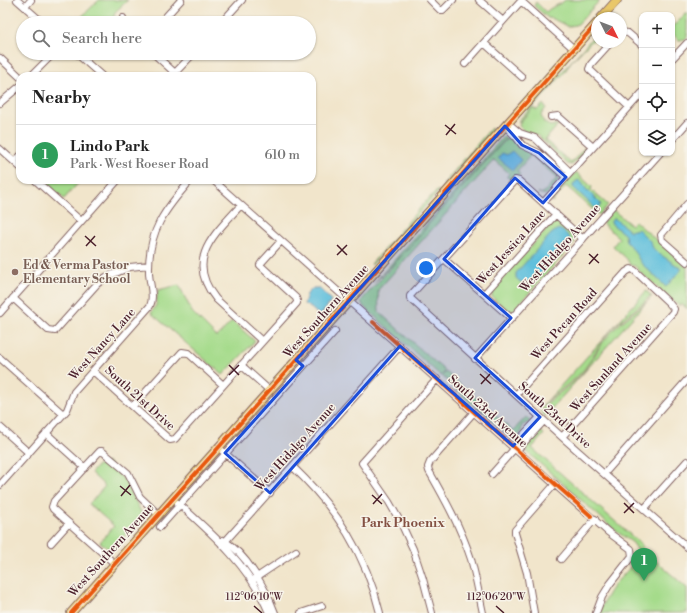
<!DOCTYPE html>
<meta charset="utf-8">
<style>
body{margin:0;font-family:"Libre Bodoni",serif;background:#f6f6f6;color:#222}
.controls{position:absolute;right:12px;top:12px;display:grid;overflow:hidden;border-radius:8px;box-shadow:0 1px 3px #0004}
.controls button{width:36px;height:36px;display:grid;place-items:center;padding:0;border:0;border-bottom:1px solid #e0e0e0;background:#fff;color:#222;font:20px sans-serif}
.compass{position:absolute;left:591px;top:12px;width:36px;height:36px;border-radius:50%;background:#fff;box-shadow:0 1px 3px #0004;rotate:132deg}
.you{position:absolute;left:426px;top:268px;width:14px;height:14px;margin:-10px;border:3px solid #fff;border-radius:50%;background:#1a73e8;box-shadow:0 0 0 6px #1a73e833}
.badge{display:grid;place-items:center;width:26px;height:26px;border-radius:50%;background:#7c3aed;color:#fff;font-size:13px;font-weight:700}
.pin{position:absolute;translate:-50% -33px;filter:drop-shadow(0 1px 2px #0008)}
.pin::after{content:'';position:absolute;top:21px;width:14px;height:12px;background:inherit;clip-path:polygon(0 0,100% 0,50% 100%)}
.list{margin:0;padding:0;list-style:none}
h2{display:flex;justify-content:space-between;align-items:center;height:52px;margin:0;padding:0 16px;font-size:17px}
h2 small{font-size:13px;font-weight:400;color:#767676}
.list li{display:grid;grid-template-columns:26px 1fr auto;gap:12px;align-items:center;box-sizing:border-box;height:60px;padding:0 16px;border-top:1px solid #e0e0e0}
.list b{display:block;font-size:15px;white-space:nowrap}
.list p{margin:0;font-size:13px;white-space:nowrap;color:#767676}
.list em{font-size:13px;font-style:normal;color:#767676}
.icon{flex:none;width:22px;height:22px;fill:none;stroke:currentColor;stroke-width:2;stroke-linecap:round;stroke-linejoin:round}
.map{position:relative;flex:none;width:687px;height:613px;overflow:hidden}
.search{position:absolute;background:#fff;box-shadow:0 1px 3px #0004;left:16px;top:16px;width:300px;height:44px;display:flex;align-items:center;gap:10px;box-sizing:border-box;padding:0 14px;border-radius:22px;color:#767676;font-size:15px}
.panel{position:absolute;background:#fff;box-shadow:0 1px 3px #0004;left:16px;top:72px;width:300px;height:112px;border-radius:12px}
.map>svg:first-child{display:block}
.green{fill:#a5db8b;stroke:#787d5b}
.water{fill:#5ebfdc;stroke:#546f84}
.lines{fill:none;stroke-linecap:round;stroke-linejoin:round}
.minor-casing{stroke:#846463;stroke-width:8}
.major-casing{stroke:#846463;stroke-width:10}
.minor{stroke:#fff;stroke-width:6}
.major{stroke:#e9c769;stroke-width:8}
.cycleway-casing{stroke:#f7f3e8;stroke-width:6}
.cycleway{stroke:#e8590c;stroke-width:4}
.marked{fill:#1d4ed8;fill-opacity:0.2;stroke:#1d4ed8;stroke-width:3;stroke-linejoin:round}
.ticks{fill:none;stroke:#4a1f2b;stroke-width:1.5}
.education-dot{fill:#8d6e63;stroke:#f7f3e8;stroke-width:1.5}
.labels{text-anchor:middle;stroke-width:3;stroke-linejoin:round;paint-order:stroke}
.street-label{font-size:12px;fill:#4a1f2b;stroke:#f7f3e8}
.education-label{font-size:12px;font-weight:bold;fill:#785e54;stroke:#f7f3e8;text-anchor:start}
.neighbourhood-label{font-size:13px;font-weight:bold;fill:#845144;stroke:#f7f3e8}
.ticks-label{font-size:10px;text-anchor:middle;fill:#4a1f2b;stroke:#f7f3e8;stroke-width:3;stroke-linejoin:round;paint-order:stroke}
</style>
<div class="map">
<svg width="687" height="613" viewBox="0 0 687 613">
<rect width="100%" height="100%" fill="#f7f3e8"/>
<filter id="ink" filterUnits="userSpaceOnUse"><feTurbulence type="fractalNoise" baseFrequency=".025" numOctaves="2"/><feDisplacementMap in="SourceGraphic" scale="8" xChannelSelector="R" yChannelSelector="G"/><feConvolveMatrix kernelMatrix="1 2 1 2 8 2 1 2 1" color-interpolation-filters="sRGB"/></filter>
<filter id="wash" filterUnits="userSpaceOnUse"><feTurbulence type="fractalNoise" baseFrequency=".012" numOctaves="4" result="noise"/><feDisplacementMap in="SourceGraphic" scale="16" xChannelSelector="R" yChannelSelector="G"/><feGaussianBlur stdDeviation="0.9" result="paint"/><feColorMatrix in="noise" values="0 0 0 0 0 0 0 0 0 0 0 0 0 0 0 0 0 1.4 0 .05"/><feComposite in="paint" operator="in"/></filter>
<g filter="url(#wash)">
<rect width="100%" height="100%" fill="#f1e5cb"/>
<path class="green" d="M99 0H128L115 12 113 20 109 23H75Z
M565 0H600L578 24 569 27 553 19 548 18 534 6 536 2 546 12C553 5 559 6 565 0Z
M687 12V37L684 40 682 39 680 41 672 33V25L674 26Z
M594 36 595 38 571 62 564 73 538 102 519 122 518 121Z
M543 104 546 108 541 115 544 123 551 126 560 123 545 140 571 163 585 147V151L572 165 567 164 538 136 525 132 519 126 520 122 532 109 533 108 537 110Z
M491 128 493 130 444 185 443 184Z
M504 136 506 138 427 225 422 233 399 258 374 283Z
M509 136 521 149 535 154 558 175V181L546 195 538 193 539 192 541 194 544 191H545L557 178 531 155 517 171 520 174 518 176H513L509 179 507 177 509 173 494 160 378 290 379 312 445 371 441 376 363 306 361 301 422 233 428 225Z
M576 172 592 187 591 190 608 205 599 215 566 186 552 202V198Z
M43 180H81L64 199Z
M438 190 439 191 372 265 371 264 426 201Z
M613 210 631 225 635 221 687 267V309L682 304 679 306 640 272 635 266 630 265 627 259 613 246 619 238 602 223Z
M558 222 574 236 575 242 513 311 507 310 492 297V290L552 223Z
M179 285 192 312 217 337 232 321 255 341 223 375 151 313 156 305 158 290Z
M646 291 651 295C638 309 622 318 610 331 598 344 592 361 580 374 571 383 561 389 552 397 547 401 543 406 539 410Z
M652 296 545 416 540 411C552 397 566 389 579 377 591 365 596 350 607 337 620 321 638 311 652 296Z
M446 372 513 431 526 417 530 421 528 423 522 425 521 433 516 438 510 437 442 376Z
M540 430 544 434 532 448 643 546 641 550 638 551 633 543 616 531 527 452 525 446Z
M108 462 126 482 143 516 111 551 100 542 114 526 89 504 105 486 91 473 98 465Z
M638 552 648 554 687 588V613H599C603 603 608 593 614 585 622 575 635 566 637 553L638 554Z"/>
<path class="water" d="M512 151 521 160 513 170 498 158 502 153 507 155Z
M578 180 582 183 586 189 601 204 598 209H596L573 187V184Z
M614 218 630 231 638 229 650 241 653 248 658 253 682 269 666 287 641 263 633 249 626 242 625 235 611 223V221Z
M558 229C563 230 567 234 570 238V242C567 246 564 251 559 254 557 256 554 257 552 260 544 269 530 294 516 278V273L551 234Z
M313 288H319L331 300 330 303 320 316 311 308 304 304 307 294Z"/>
</g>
<g filter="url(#ink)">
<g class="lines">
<g class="minor-casing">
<path id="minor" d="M17 0 43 23
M430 0 440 10H443L453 0
M479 0 503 21
M521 1 574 49
M25 7 31 0
M123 18 124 23
M160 23 181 0
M221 23 242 0
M621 32 628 33 642 45
M611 42 591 64 589 69 629 107
M484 43 522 77
M76 53 102 76
M153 53 175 73
M0 58 20 77
M672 59 687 43
M465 64 522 0
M31 76 54 53
M172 76 194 53
M0 103 20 86
M551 117 558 116 593 147
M508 123 520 133 535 138 570 172
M505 126 516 137 522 145 539 153 566 177
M672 140 687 123
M0 149 20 167
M14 162 20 156
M35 180 81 221
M213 180 608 532 631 549 632 556 610 584 602 597 596 613
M543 203 642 93
M687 204 661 235 662 240 687 262
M241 205C215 234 184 259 216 299L262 341
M583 239 519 181 515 180 410 296V298L562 437 687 547
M444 259 511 318
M484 294 556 214
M13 298 48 330 55 331 97 284 106 277 130 267 149 265
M0 313 118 180
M0 358 63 414
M475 359 660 153
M241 365 269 390
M93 371 170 440 175 439 297 303V301L296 298 260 265 262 262 281 241
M516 395 626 272 631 269 634 270 669 303 674 309 673 312 562 437
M133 406 182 352 188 353 223 385
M474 412 430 462 428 467 429 471C445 499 461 528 471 559 476 577 479 595 483 613
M0 427 29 453
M46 433 85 468
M513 446 540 417
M218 447 270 493
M517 450 544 421
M293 467C336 508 366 554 380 613
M492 474 515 448
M604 474 687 380
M0 485 67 410 74 392 150 306C155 296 149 283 149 272 148 231 165 209 191 180
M178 503C214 535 251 568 269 613
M644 509 687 461
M160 527 335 331
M223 540C246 553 266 589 275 613
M51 543 69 523
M222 545 400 346
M561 559 595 519
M115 564 53 509 52 507 54 501 100 451H102L128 473 140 497 159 515
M254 579 296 551
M301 613 322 606
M432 613 423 579 413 549 401 523 389 502 362 463 437 379
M534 613 527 573 515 533V530L555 484"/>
</g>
<g class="major-casing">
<path id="major" d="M601 18 617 0
M71 613 597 23"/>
</g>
<use href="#minor" class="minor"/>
<use href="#major" class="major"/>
<g class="cycleway-casing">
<path id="cycleway" d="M373 322 591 516
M71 613 597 23"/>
</g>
<use href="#cycleway" class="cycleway"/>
</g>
</g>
<path class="marked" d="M505 126 522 145 539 153 566 177 543 203 515 178 444 259 511 318 475 358 540 417 513 446 400 346 270 493 225 453 303 366 296 360Z"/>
<path class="ticks" d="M445 125 456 134M446 135 455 124M85 236 96 246M337 245 347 255M86 246 95 236M589 254 599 263M337 255 347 245M589 264 598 254M229 365 239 375M480 374 491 384M229 375 239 365M481 384 490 374M120 486 131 495M372 495 382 504M121 496 130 485M624 503 634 513M373 504 382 494M624 513 634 503M254 606 262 613M496 606 504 613"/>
<circle class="education-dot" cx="15" cy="272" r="4"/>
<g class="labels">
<g class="street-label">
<text transform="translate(511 247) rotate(-48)" y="4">West Jessica Lane</text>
<text transform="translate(560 248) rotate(-48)" y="4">West Hidalgo Avenue</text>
<text transform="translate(326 311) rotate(-48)" y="4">West Southern Avenue</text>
<text transform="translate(564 324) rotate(-48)" y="4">West Pecan Road</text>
<text transform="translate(102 344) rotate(-48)" y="4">West Nancy Lane</text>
<text transform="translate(611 367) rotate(-48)" y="4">West Sunland Avenue</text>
<text transform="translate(140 398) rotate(42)" y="4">South 21st Drive</text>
<text transform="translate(488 411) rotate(42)" y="4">South 23rd Avenue</text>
<text transform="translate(555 415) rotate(42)" y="4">South 23rd Drive</text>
<text transform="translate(295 447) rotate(-48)" y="4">West Hidalgo Avenue</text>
<text transform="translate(111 550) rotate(-48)" y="4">West Southern Avenue</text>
</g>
<g class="education-label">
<text x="23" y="269">Ed &amp; Verma Pastor<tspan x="23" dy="14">Elementary School</tspan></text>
</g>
<g class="neighbourhood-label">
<text x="403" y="527">Park Phoenix</text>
</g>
</g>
<g class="ticks-label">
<text x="254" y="600">112°06'10"W</text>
<text x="496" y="600">112°06'20"W</text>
</g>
</svg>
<div class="controls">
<button>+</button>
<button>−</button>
<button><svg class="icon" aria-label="locate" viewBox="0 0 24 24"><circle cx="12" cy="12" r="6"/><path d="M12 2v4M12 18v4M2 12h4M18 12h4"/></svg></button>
<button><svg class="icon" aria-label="layers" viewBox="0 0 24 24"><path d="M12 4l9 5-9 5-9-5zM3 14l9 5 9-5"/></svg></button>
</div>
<svg class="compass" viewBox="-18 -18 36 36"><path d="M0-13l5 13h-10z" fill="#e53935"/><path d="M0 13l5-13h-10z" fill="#767676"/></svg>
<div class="you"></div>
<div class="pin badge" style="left:644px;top:581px;background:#2e9e5b">1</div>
<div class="search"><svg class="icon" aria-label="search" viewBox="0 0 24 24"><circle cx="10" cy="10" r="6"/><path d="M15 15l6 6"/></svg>Search here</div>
<section class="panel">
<h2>Nearby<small></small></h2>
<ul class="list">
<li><span class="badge" style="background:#2e9e5b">1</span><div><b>Lindo Park</b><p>Park · West Roeser Road</p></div><em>610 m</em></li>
</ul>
</section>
</div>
